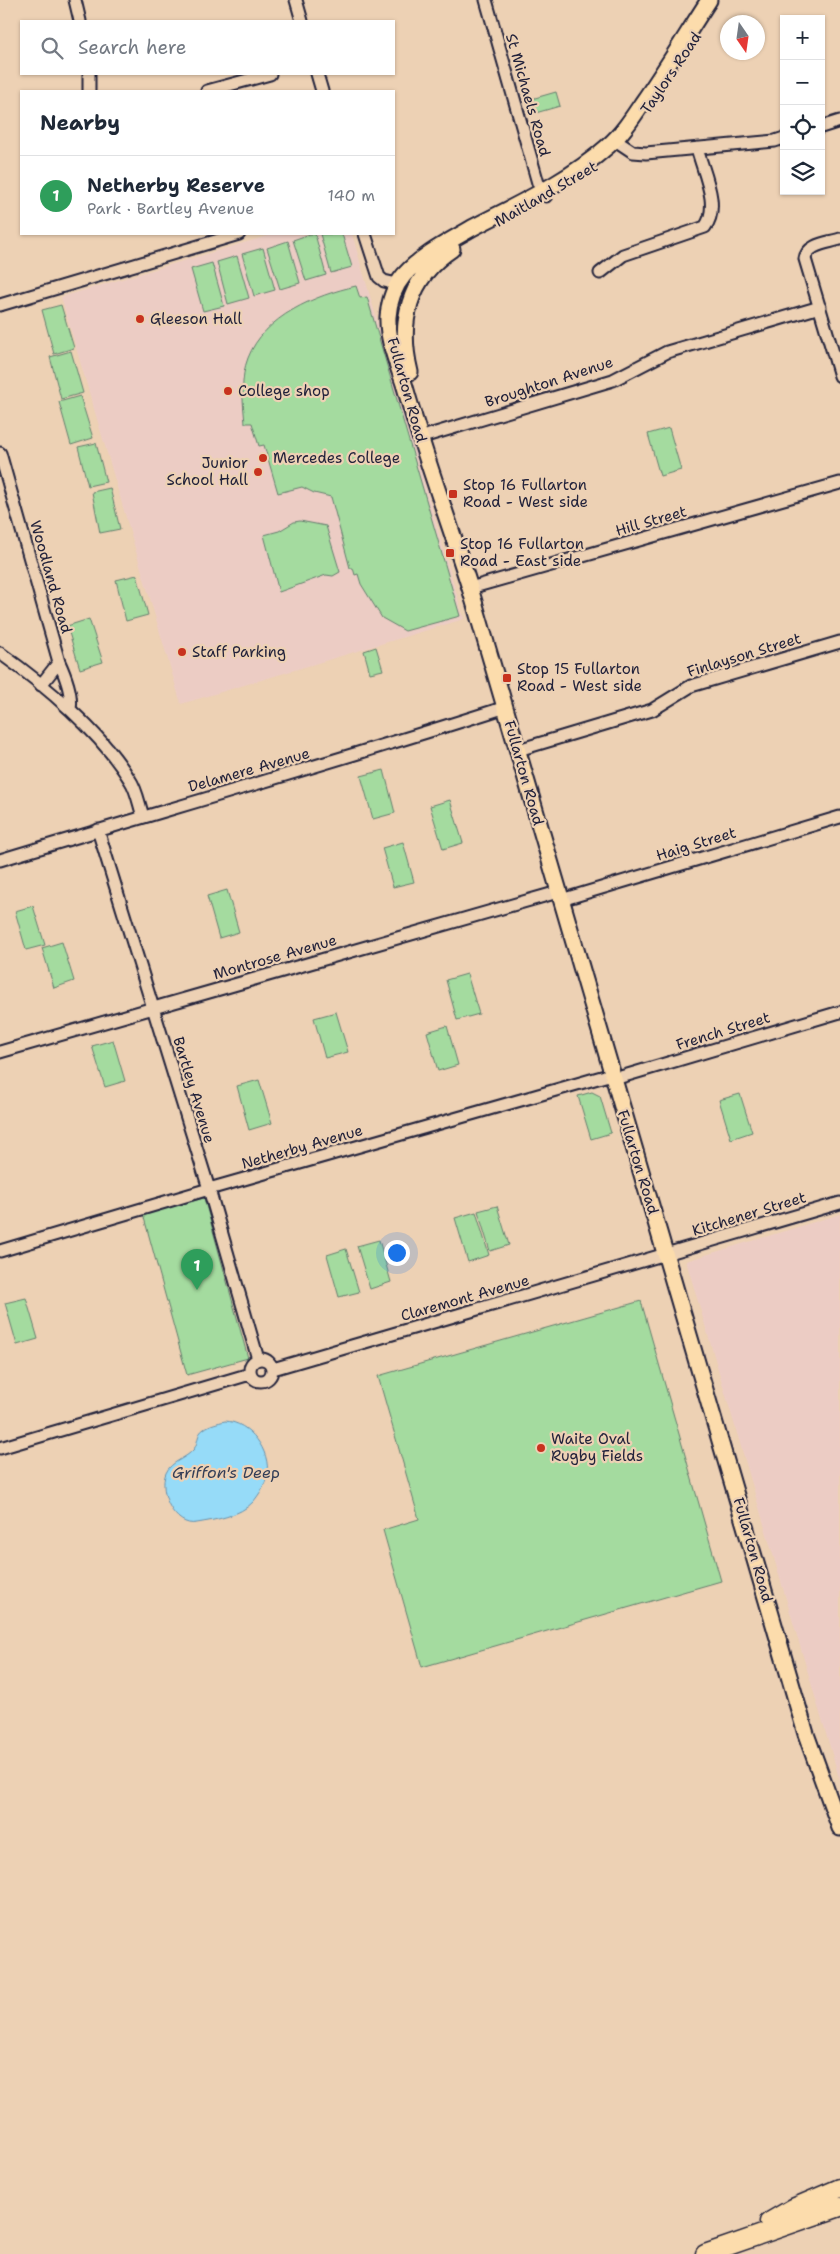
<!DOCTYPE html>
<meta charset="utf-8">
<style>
body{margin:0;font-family:"Shantell Sans",sans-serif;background:#f2f2f3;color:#1f2937}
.controls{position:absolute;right:15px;top:15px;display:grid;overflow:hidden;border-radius:0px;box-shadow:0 1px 4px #0004}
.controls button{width:45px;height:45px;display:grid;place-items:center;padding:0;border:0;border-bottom:1px solid #e0e1e3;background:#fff;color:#1f2937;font:25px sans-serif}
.compass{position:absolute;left:720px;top:15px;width:45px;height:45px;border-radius:50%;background:#fff;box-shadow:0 1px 4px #0004;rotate:167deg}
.you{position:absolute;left:396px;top:1252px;width:18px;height:18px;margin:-12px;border:4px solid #fff;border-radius:50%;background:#1a73e8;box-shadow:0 0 0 8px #1a73e833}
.badge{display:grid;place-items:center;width:32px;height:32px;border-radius:50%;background:#2563eb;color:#fff;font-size:16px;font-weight:700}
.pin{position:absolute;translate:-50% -41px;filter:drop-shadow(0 1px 2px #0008)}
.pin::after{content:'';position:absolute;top:26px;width:18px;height:15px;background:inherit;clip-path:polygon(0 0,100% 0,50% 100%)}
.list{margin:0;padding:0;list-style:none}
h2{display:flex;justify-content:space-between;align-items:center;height:65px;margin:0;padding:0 20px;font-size:21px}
h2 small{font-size:16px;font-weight:400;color:#747a83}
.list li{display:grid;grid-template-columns:32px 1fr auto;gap:15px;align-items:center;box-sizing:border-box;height:80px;padding:0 20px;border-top:1px solid #e0e1e3}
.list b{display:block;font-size:19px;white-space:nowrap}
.list p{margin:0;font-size:16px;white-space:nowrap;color:#747a83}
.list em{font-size:16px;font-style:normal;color:#747a83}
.icon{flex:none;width:28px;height:28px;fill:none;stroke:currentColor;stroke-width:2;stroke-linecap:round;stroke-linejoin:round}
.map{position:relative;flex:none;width:840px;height:2254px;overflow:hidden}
.search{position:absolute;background:#fff;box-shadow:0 1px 4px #0004;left:20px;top:20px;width:375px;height:55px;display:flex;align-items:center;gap:12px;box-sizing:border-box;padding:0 18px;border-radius:0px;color:#747a83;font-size:19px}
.panel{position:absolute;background:#fff;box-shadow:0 1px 4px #0004;left:20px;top:90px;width:375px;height:145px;border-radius:0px}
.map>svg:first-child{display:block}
.built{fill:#ecccc4}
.green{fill:#a4db9f;stroke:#637e6d}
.water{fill:#96dbf8;stroke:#6891ac}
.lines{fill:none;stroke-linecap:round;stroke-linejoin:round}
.minor-casing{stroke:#22223b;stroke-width:15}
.major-casing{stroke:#22223b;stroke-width:19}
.highway-casing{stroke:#22223b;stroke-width:21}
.minor{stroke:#edd1b4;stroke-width:11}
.major{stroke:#fcdcac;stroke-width:15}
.highway{stroke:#fcdcac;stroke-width:18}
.poi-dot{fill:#c8321e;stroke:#edd1b4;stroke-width:2}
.labels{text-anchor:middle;stroke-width:4.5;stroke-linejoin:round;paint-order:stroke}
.street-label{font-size:15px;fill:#22223b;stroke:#edd1b4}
.poi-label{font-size:15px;fill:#22223b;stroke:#edd1b4;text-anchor:start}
.water-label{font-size:16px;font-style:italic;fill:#333e57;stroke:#edd1b4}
</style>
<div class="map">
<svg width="840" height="2254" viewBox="0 0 840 2254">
<rect width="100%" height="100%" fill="#edd1b4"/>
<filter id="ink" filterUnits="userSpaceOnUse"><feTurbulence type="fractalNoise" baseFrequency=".02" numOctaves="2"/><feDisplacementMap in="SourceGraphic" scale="10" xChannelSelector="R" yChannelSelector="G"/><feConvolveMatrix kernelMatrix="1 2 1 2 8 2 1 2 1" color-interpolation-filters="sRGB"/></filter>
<g filter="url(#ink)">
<path class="built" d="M274 234H352L464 619 181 704 61 297Z
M840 1214V1781L686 1261Z"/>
<path class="green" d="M556 92 560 106 532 114 528 100Z
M310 234H315L326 275 306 281 293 240Z
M320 234H342L352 267 331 273Z
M288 241 300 283 280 289 267 248Z
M263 248 275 290 254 296 242 254Z
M237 256 249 298 228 304 217 262Z
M212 263 224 306 203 311 191 269Z
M356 286 360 298 367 297 460 616 405 631 382 618 361 584 358 574 355 575 353 568H350L331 497 314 493 302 487 278 493 264 445 259 446 252 423H245C243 402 240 378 248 358 264 316 316 295 356 286Z
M61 305 74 348 54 354 42 310Z
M71 351 83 393 61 399 50 357Z
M80 396 93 438 71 445 59 402Z
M669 428 681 470 660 476 648 434Z
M96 443 106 482 88 486 78 447Z
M110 488 120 529 100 533 92 492Z
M300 521 326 526 340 572 333 576 326 575 279 592 264 535 279 531 294 522Z
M137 575 148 615 126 621 116 580Z
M89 619 103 662 80 669 67 626Z
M376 647 383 670 370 673 364 651Z
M384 770 395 813 373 819 361 776Z
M450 800 463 843 443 849 430 806Z
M403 842 414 882 393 887 382 848Z
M227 890 239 932 219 938 207 896Z
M33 906 45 945 26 950 15 911Z
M62 942 74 981 54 988 42 948Z
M467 974 479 1014 457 1020 446 980Z
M336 1012 348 1052 325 1058 314 1018Z
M447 1026 458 1065 438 1071 427 1032Z
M113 1040 125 1081 105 1087 92 1046Z
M259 1080 272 1123 249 1130 237 1086Z
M592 1092 600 1096 611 1133 591 1139 578 1096Z
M740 1094 752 1132 731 1139 719 1100Z
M204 1198 248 1358 187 1375 143 1214Z
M497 1206 509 1245 490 1251 478 1211Z
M476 1212 489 1255 468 1262 455 1218Z
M379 1240 391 1282 370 1289 357 1246Z
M346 1249 359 1292 339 1297 327 1255Z
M26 1298 38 1339 17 1345 5 1303Z
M641 1301 721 1581 422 1667 383 1530 419 1519 378 1376Z"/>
<path class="water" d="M225 1421C250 1422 271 1451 267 1475 266 1484 259 1495 253 1502 240 1516 215 1520 197 1523 174 1528 158 1491 166 1473 171 1461 186 1459 194 1449 199 1442 196 1434 204 1429 210 1424 218 1423 225 1421Z"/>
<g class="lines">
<g class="minor-casing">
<path id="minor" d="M75 0 80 21
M296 0 302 21
M486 0 538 183 546 196
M89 74V91
M317 74 322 91
M207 91 270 74
M821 127 840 121
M621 144 633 152 646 153 775 141 784 138
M365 234 379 277 384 281 397 284
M840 239C828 243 807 244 805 259L840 376
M600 273 623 255 705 227C721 206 703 172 697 148
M0 305 239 234
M429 435 613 380 667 352 820 307
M0 453 59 662C65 675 73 694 70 709
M470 588 840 483
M0 653C45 685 101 732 130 780 137 790 139 805 143 816
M41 685 59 662
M518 750 652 710 691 686 840 642
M98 830 209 1189 258 1359
M0 860C169 809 338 761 506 707
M561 900 840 817
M0 1052 558 892
M614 1079 840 1012
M0 1251 209 1189 612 1074
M250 1370a11 11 0 1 1 22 0a11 11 0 1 1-22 0Z
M273 1369 840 1203
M0 1448 250 1374"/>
</g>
<g class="major-casing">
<path id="major" d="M709 0C687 34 666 69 643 102 633 117 622 134 608 146 569 181 518 204 472 228 448 242 422 255 404 275 394 287 389 302 388 317 387 340 398 365 405 387 424 455 449 521 470 588L806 1734 840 1828
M410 372C398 323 408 278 452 249"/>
</g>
<g class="highway-casing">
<path id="highway" d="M769 2222 793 2208 840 2188
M705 2254 840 2207"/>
</g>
<use href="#minor" class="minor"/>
<use href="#major" class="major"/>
<use href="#highway" class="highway"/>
</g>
</g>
<g class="poi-dot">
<circle cx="140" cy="319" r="5"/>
<circle cx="228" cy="391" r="5"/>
<circle cx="263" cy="458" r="5"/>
<circle cx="258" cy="472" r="5"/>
<rect x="448" y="489" width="10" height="10" rx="2.5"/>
<rect x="445" y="548" width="10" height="10" rx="2.5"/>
<circle cx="182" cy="652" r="5"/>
<rect x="502" y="673" width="10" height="10" rx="2.5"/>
<circle cx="541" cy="1448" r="5"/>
</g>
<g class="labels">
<g class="street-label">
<text transform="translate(671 73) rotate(-56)" y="5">Taylors Road</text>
<text transform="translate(528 95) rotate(74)" y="5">St Michaels Road</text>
<text transform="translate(546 194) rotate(-30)" y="5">Maitland Street</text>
<text transform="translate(549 382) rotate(-18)" y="5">Broughton Avenue</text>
<text transform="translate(407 390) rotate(74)" y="5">Fullarton Road</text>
<text transform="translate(651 521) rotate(-16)" y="5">Hill Street</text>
<text transform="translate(51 577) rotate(74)" y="5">Woodland Road</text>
<text transform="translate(744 655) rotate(-17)" y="5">Finlayson Street</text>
<text transform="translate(249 770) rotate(-16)" y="5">Delamere Avenue</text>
<text transform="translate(524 773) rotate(74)" y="5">Fullarton Road</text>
<text transform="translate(696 844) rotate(-17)" y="5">Haig Street</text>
<text transform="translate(275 957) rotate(-16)" y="5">Montrose Avenue</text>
<text transform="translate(723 1031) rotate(-17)" y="5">French Street</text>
<text transform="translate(194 1090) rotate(73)" y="5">Bartley Avenue</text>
<text transform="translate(302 1147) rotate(-16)" y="5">Netherby Avenue</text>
<text transform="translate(638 1162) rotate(73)" y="5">Fullarton Road</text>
<text transform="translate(749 1214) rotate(-17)" y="5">Kitchener Street</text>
<text transform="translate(465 1298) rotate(-16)" y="5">Claremont Avenue</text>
<text transform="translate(753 1550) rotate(74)" y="5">Fullarton Road</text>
</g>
<g class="poi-label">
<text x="150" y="324">Gleeson Hall</text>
<text x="238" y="396">College shop</text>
<text x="273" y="463">Mercedes College</text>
<text x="248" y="468" text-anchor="end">Junior<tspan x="248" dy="17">School Hall</tspan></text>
<text x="463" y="490">Stop 16 Fullarton<tspan x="463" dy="17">Road - West side</tspan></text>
<text x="460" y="549">Stop 16 Fullarton<tspan x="460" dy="17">Road - East side</tspan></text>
<text x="192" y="657">Staff Parking</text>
<text x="517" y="674">Stop 15 Fullarton<tspan x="517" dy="17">Road - West side</tspan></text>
<text x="551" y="1444">Waite Oval<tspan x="551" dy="17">Rugby Fields</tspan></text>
</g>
<g class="water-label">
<text x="226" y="1478">Griffon's Deep</text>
</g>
</g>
</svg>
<div class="controls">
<button>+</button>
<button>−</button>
<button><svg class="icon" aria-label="locate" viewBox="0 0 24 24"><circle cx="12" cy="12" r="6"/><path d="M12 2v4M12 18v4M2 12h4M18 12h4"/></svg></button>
<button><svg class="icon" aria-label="layers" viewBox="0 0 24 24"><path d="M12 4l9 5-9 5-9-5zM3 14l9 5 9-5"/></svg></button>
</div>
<svg class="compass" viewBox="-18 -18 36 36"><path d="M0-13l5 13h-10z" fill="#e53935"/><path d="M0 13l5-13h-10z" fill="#747a83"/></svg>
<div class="you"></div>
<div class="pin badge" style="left:197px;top:1290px;background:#2e9e5b">1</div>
<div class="search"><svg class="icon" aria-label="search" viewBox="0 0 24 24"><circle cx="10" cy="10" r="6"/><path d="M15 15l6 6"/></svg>Search here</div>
<section class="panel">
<h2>Nearby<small></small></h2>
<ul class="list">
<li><span class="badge" style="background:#2e9e5b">1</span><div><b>Netherby Reserve</b><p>Park · Bartley Avenue</p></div><em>140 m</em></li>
</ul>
</section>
</div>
